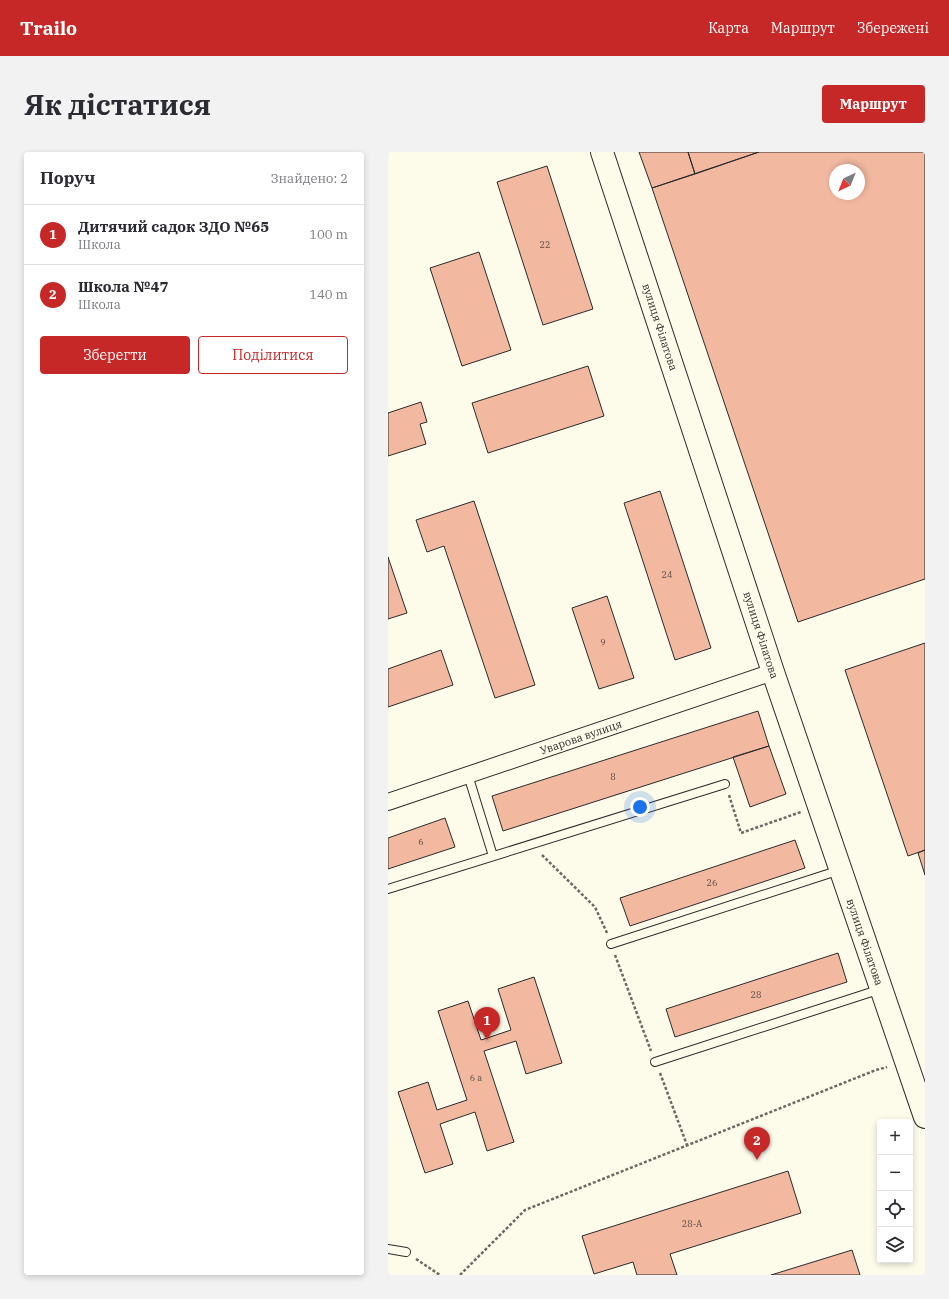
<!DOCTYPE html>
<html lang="uk">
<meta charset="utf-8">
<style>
body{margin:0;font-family:"IBM Plex Serif",serif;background:#f2f2f3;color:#2b2b33}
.controls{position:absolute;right:12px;bottom:12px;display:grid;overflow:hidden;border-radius:4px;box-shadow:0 2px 6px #0003}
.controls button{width:36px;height:36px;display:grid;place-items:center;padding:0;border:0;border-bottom:1px solid #e1e1e2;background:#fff;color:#2b2b33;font:20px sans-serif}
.compass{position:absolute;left:441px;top:12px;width:36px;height:36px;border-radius:50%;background:#fff;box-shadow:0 2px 6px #0003;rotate:223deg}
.you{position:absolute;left:252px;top:655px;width:14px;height:14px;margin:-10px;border:3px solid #fff;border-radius:50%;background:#1a73e8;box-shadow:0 0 0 6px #1a73e833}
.badge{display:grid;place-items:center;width:26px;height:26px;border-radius:50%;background:#c62828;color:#fff;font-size:13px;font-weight:700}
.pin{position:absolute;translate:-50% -33px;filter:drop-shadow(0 1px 2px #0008)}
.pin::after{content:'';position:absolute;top:21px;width:14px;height:12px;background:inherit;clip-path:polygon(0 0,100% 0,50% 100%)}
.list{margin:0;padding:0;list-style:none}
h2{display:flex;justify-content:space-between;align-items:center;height:52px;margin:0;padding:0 16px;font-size:17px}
h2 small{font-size:13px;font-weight:400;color:#7c7c81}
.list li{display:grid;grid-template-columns:26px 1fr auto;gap:12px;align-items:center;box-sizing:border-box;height:60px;padding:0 16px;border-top:1px solid #e1e1e2}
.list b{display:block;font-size:15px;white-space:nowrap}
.list p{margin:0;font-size:13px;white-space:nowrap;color:#7c7c81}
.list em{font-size:13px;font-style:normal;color:#7c7c81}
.actions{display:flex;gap:8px;padding:12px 16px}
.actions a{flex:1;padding:9px 0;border:1px solid #c62828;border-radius:4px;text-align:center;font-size:14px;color:#c62828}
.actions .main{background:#c62828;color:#fff}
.icon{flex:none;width:22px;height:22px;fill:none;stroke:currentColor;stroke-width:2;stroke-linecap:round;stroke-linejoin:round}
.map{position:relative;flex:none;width:537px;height:1123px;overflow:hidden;border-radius:4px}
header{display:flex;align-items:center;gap:24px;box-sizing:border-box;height:56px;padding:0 20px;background:#c62828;color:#fff}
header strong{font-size:19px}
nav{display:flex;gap:22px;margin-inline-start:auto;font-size:14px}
.intro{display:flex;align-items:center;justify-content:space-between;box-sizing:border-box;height:96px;padding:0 24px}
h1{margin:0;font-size:28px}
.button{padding:10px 18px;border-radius:4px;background:#c62828;color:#fff;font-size:14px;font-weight:700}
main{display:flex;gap:24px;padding:0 24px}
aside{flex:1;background:#fff;border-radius:4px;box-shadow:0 2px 6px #0003}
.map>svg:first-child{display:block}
.building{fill:#f2b8a0;stroke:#2b2b2b;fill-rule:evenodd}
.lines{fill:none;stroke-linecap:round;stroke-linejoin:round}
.lane-casing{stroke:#2b2b2b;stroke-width:10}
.street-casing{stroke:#2b2b2b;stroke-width:18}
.secondary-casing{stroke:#2b2b2b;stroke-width:24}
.path{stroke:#6a6964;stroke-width:2.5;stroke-dasharray:3 2;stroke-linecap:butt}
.lane{stroke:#fdfbea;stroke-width:8}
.street{stroke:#fdfbea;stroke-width:16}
.secondary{stroke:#fdfbea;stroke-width:22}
.labels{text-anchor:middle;stroke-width:3;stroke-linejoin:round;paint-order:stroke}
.number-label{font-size:9px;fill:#5d4e48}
.street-label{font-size:11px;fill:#2b2b2b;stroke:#fdfbea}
</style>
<header>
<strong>Trailo</strong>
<nav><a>Карта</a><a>Маршрут</a><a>Збережені</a></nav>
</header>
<div class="intro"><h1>Як дістатися</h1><a class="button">Маршрут</a></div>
<main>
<aside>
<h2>Поруч<small>Знайдено: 2</small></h2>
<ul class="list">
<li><span class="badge">1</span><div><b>Дитячий садок ЗДО №65</b><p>Школа</p></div><em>100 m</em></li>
<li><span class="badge">2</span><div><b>Школа №47</b><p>Школа</p></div><em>140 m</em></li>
</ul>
<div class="actions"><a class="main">Зберегти</a><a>Поділитися</a></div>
</aside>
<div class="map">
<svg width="537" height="1123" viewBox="0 0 537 1123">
<rect width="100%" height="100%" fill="#fdfbea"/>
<path class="building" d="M251 0H300L307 22 264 36Z
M300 0H371L307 22Z
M371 0H537V427L410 470 264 36ZM447 18H471V42H447Z
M159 14 205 157 155 173 109 30Z
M91 100 123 198 74 214 42 116Z
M200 214 216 264 100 301 84 251Z
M33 250 39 270 32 272 38 292 0 304V261Z
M272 339 323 496 287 508 236 351Z
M86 349 147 533 107 546 56 394 39 400 28 368Z
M0 405 19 461 0 467Z
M219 444 246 526 211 537 184 456Z
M537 491V698L520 704 457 518Z
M53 498 65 533 0 555V517Z
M370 559 381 594 115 679 104 644Z
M381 594 398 642 362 655 345 605Z
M57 666 67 695 0 717V686Z
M407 688 417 716 242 774 232 746Z
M537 698V723L530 701Z
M450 801 459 830 287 885 278 857Z
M146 825 174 911 138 922 128 889 96 899 126 990 99 999 87 960 52 972 65 1012 37 1021 10 940 40 930 49 958 79 948 50 859 80 849 93 888 123 878 110 837Z
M400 1019 413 1061 282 1102 289 1123H249L245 1110 206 1122 194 1084Z
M464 1098 472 1123H383Z"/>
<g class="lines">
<g class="lane-casing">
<path id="lane" d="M80 623 105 704
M0 737 337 632
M223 792 452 718
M267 910 493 837
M0 1097 18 1100"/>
</g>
<g class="street-casing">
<path id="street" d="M0 650 385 520"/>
</g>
<g class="secondary-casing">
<path id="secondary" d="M214 0 385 520 537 965"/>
</g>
<path class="path" d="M341 643 353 681 413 660
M154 703 207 755 219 781
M227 803 263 899
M272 921 299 993
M28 1107 52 1123
M72 1123 137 1058 488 918 499 915"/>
<use href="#lane" class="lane"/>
<use href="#street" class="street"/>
<use href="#secondary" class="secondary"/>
</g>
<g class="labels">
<g class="number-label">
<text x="157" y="96">22</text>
<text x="279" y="426">24</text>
<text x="215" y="494">9</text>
<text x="225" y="628">8</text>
<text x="33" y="693">6</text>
<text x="324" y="734">26</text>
<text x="368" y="846">28</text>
<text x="88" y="929">6 а</text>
<text x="304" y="1075">28-А</text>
</g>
<g class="street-label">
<text transform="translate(272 175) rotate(72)" y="4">вулиця Філатова</text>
<text transform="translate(373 483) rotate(72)" y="4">вулиця Філатова</text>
<text transform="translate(193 585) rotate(-19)" y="4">Уварова вулиця</text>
<text transform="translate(477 790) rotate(71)" y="4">вулиця Філатова</text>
</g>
</g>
</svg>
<div class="controls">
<button>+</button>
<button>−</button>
<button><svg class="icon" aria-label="locate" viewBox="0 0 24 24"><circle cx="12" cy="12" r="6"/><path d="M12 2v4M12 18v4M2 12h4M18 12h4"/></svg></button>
<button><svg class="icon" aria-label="layers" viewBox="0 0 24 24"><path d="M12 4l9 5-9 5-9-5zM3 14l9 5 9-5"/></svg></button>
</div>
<svg class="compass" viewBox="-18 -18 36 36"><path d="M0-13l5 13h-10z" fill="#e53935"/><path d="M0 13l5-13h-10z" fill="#7c7c81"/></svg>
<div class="you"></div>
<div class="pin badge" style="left:99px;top:888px">1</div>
<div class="pin badge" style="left:369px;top:1008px">2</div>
</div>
</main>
